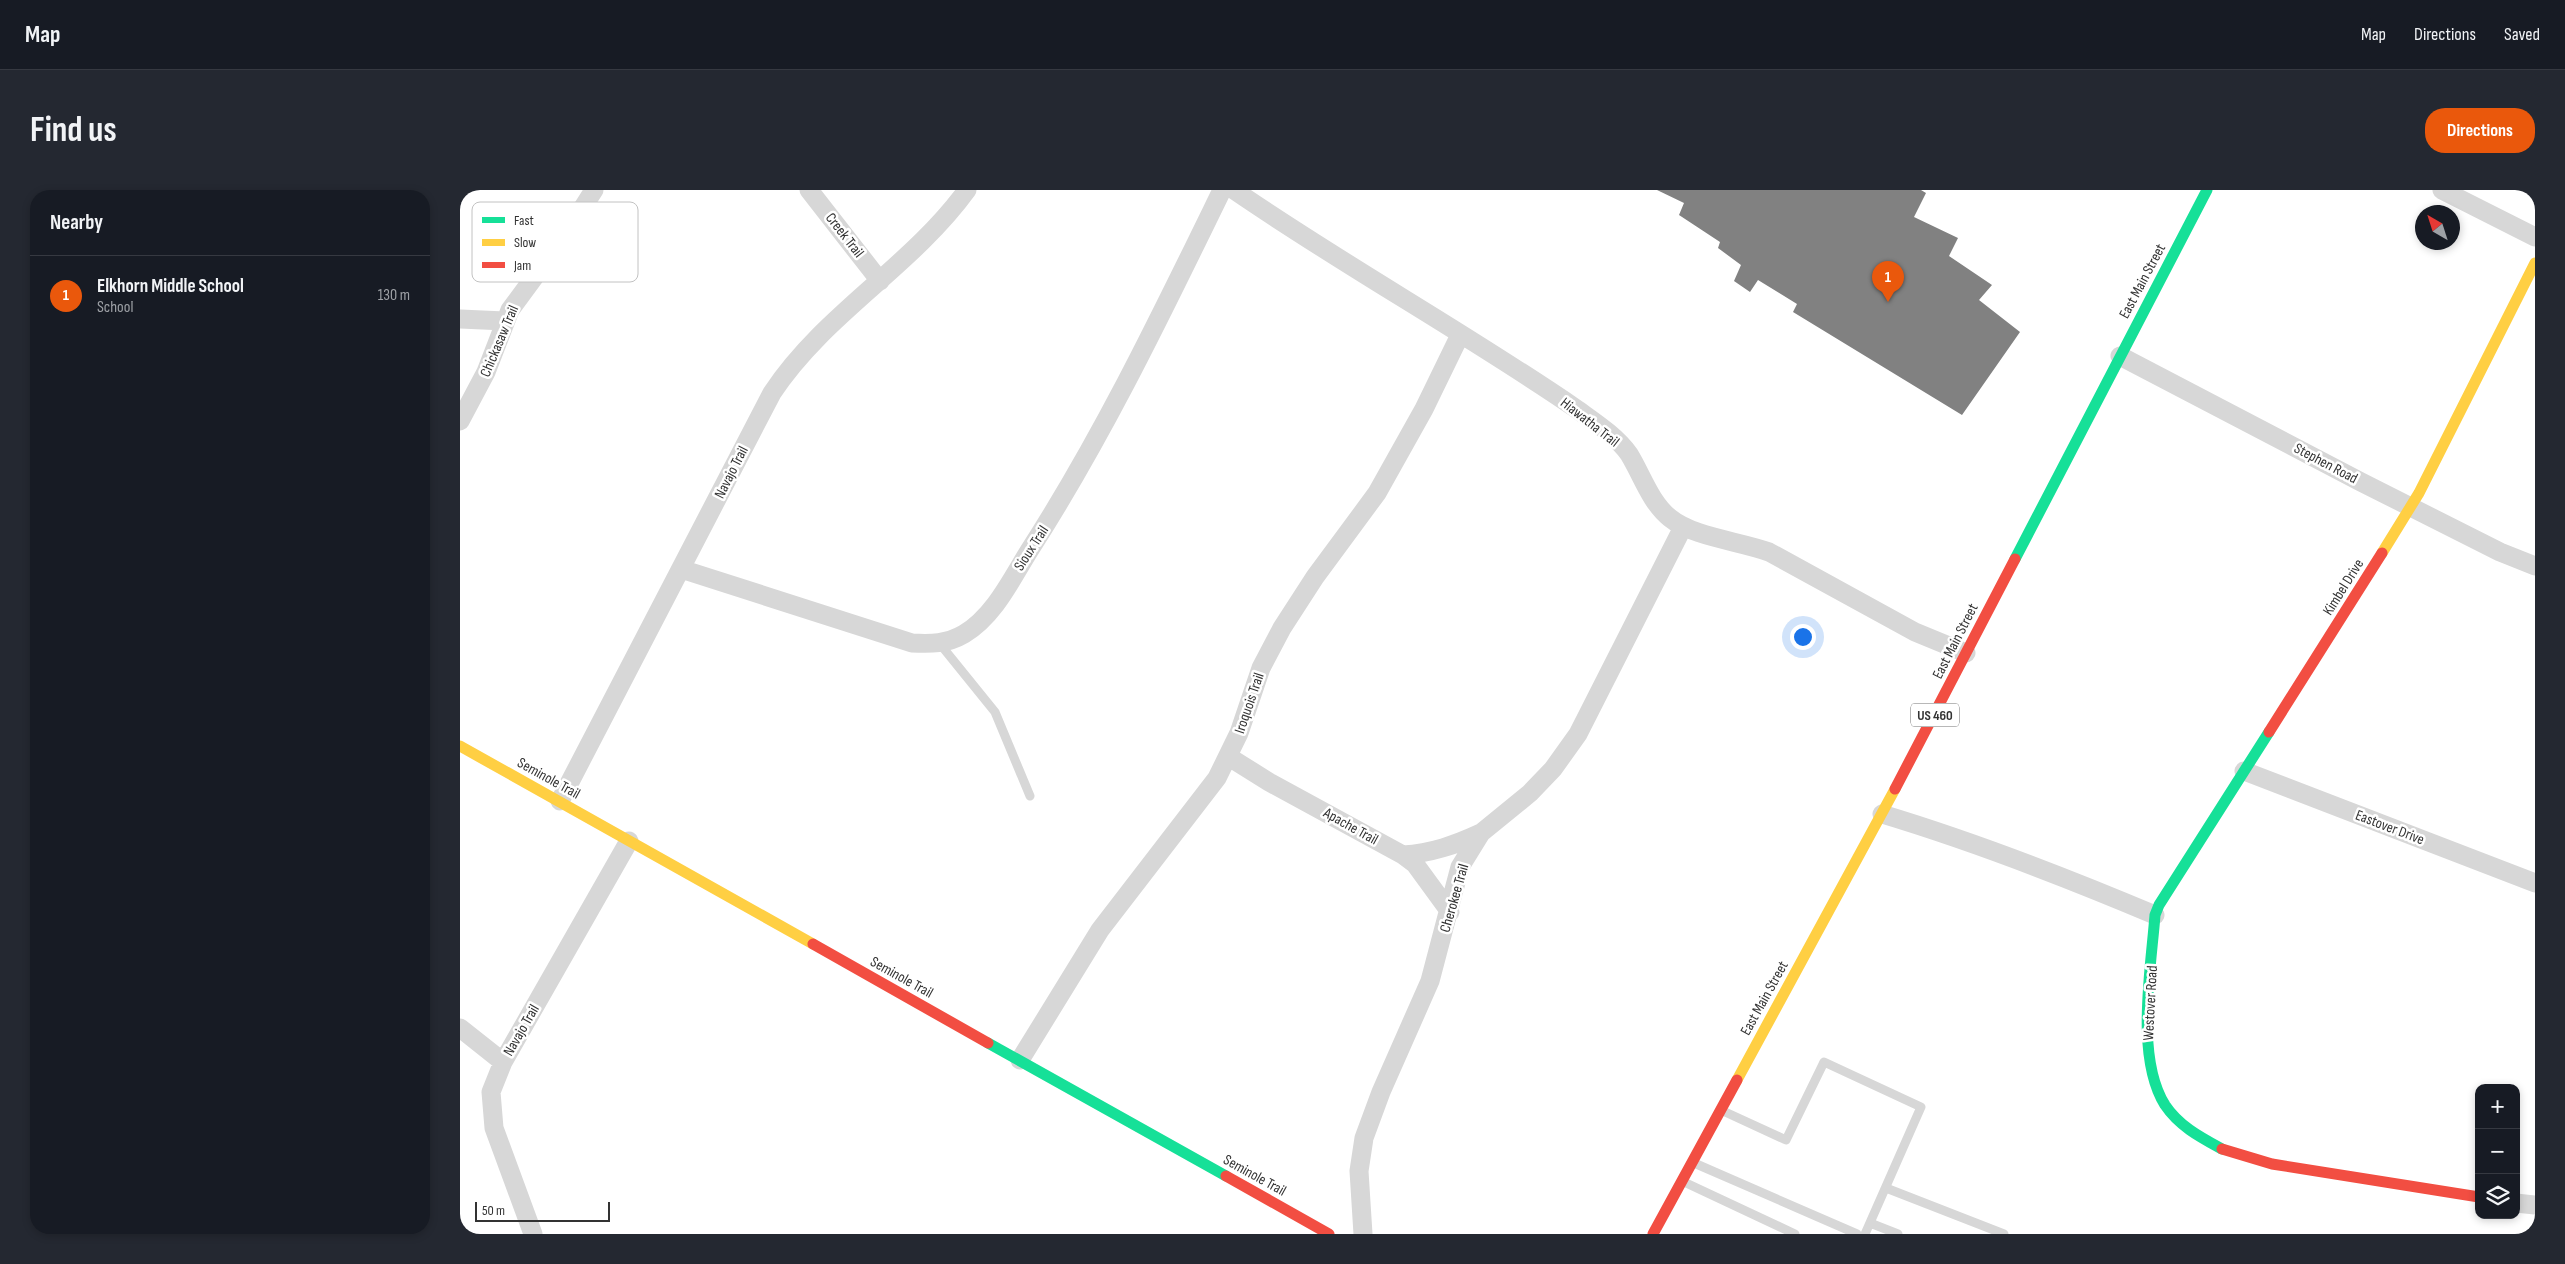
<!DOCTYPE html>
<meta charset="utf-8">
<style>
body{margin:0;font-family:"Sofia Sans Condensed",sans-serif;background:#242831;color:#f1f3f6}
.controls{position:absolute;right:15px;bottom:15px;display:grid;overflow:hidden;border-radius:10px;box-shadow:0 2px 8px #0003}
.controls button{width:45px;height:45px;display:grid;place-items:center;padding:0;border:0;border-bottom:1px solid #363941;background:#171b24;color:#f1f3f6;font:25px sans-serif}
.compass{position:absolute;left:1955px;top:15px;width:45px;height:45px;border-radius:50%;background:#171b24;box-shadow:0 2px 8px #0003;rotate:321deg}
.scale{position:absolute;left:15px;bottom:12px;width:135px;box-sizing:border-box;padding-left:5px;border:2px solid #333;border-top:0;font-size:14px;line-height:18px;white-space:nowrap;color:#333;-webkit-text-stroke:4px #fff;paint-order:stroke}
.you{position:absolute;left:1342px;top:446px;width:18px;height:18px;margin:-12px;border:4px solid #fff;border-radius:50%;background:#1a73e8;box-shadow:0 0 0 8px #1a73e833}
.badge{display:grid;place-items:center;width:32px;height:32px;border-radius:50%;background:#ea580c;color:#fff;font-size:16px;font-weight:700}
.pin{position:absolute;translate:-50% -41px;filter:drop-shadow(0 1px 2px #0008)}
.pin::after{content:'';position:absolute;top:26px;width:18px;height:15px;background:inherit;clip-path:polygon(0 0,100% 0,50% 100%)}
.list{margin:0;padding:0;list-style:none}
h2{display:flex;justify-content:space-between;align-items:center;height:65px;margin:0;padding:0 20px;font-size:21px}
h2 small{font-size:16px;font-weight:400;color:#9ea1a6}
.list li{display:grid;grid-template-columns:32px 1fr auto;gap:15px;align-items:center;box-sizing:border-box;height:80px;padding:0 20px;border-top:1px solid #363941}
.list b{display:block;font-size:19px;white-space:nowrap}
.list p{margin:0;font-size:16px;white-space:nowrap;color:#9ea1a6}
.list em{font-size:16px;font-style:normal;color:#9ea1a6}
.icon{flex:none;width:28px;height:28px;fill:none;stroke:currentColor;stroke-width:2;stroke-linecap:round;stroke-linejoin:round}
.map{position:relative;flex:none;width:2075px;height:1044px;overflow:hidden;border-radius:20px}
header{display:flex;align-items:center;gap:30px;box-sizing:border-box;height:70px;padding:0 25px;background:#171b24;border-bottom:1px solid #363941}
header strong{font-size:24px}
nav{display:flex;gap:28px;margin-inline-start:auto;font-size:18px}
.intro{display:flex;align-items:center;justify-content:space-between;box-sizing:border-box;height:120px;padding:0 30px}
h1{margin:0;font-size:35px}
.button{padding:12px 22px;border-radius:20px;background:#ea580c;color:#fff;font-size:18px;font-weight:700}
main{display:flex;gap:30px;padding:0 30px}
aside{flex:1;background:#171b24;border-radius:20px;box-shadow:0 2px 8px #0003}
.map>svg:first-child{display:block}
.building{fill:#818181}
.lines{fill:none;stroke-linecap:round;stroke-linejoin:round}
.lane{stroke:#d7d7d7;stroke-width:9}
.street{stroke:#d7d7d7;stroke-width:19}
.fast{stroke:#16e098;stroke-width:11}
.slow{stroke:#ffcf43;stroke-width:11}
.jam{stroke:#f24e42;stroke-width:11}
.labels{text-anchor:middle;stroke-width:5;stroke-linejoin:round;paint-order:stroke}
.shield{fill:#fff;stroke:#707070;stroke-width:1}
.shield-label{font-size:14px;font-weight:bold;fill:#333}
.street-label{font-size:15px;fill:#333;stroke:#fff}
.key{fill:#fff;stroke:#c2c2c2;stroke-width:1}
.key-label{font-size:14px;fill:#333}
</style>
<header>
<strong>Map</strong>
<nav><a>Map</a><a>Directions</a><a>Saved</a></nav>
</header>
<div class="intro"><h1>Find us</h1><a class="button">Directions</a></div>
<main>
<aside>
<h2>Nearby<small></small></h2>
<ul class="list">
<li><span class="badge">1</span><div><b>Elkhorn Middle School</b><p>School</p></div><em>130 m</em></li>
</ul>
</aside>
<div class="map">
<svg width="2075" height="1044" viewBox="0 0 2075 1044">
<rect width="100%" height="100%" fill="#fff"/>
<path class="building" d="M1197 0H1461L1466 3 1454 27 1498 48 1489 66 1532 95 1519 110 1560 142 1502 225 1333 122 1337 114 1298 90 1290 102 1274 91 1281 75 1258 58 1260 52 1219 25 1224 13Z"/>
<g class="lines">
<path class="lane" d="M480 454 535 522 570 606
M1263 921 1326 950 1364 872 1461 917 1405 1044
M1234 973 1397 1044
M1224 992 1335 1044
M1426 998 1544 1044
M1410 1033 1438 1044"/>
<path class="street" d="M349 0 420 91
M774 0C886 77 1006 143 1118 220 1136 233 1156 246 1169 264 1182 285 1190 312 1210 328 1233 347 1279 351 1309 362L1455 442 1506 463
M1982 0 2075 47
M0 129 45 131
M1660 166 1901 292 2040 362 2075 376
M0 231 26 182 50 120 106 44 134 0
M221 379 452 453C471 454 487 454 504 444 534 426 551 390 569 361 643 246 702 123 762 0
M769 567 809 592 943 665C972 663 995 655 1021 643
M1784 581 2075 693
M100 611 312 203C364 124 451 77 507 0
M1422 624C1515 652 1605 687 1695 725
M943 665 955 674 990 722
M0 838 43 872
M560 870 640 740 757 588 779 543 801 478 822 438 855 387 917 303 964 219 1000 145
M2056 1013 2075 1015
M73 1044 34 938 31 902 43 872 169 651
M903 1044 899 981 904 948 921 902 970 791 1000 677 1021 643 1070 603 1093 579 1118 544 1223 337"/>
<path class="fast" d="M1555 369 1747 0
M528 853 766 986
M1762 959C1740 947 1719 936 1705 915 1675 867 1691 779 1695 725L1699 715 1809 542"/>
<path class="slow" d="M1922 363 1959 303 2075 73
M0 556 353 754
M1277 890 1435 599"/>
<path class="jam" d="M1809 542 1922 363
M1435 599 1555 369
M353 754 528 853
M1762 959 1812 974 2019 1007
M766 986 869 1044
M1193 1044 1277 890"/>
</g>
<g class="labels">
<rect class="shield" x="1451" y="513.5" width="48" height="23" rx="4"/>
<g class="shield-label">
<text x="1475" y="530">US 460</text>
</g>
<g class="street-label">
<text transform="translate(385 45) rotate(52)" y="5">Creek Trail</text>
<text transform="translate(1682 91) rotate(-62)" y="5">East Main Street</text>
<text transform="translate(39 151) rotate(-67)" y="5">Chickasaw Trail</text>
<text transform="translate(1130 232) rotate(38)" y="5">Hiawatha Trail</text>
<text transform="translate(1866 273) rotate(28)" y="5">Stephen Road</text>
<text transform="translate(271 282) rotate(-63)" y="5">Navajo Trail</text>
<text transform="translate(571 358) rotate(-57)" y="5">Sioux Trail</text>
<text transform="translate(1883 397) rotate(-58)" y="5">Kimbel Drive</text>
<text transform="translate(1495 451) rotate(-63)" y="5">East Main Street</text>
<text transform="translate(789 513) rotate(-71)" y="5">Iroquois Trail</text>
<text transform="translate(89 588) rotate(29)" y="5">Seminole Trail</text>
<text transform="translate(891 636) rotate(29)" y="5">Apache Trail</text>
<text transform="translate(1930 637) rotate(21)" y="5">Eastover Drive</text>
<text transform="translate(994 708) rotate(-74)" y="5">Cherokee Trail</text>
<text transform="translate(442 787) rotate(29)" y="5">Seminole Trail</text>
<text transform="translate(1304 808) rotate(-61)" y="5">East Main Street</text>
<text transform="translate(1690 813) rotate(-87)" y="5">Westover Road</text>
<text transform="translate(61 840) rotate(-60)" y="5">Navajo Trail</text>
<text transform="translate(795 985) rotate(29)" y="5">Seminole Trail</text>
</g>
</g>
<rect x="12" y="12" width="166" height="80" rx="8" class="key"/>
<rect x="22" y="27" width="23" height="6" fill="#16e098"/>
<rect x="22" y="49" width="23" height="7" fill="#ffcf43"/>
<rect x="22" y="72" width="23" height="6" fill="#f24e42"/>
<g class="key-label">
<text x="54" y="35">Fast</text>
<text x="54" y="57">Slow</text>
<text x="54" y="80">Jam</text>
</g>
</svg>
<div class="controls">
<button>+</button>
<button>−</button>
<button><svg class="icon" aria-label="layers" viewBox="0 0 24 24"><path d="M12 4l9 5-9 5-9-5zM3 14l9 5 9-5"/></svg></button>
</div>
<svg class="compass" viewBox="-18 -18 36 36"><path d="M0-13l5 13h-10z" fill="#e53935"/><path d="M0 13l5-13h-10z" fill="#9ea1a6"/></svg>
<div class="scale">50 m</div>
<div class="you"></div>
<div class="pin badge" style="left:1428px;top:112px">1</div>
</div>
</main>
